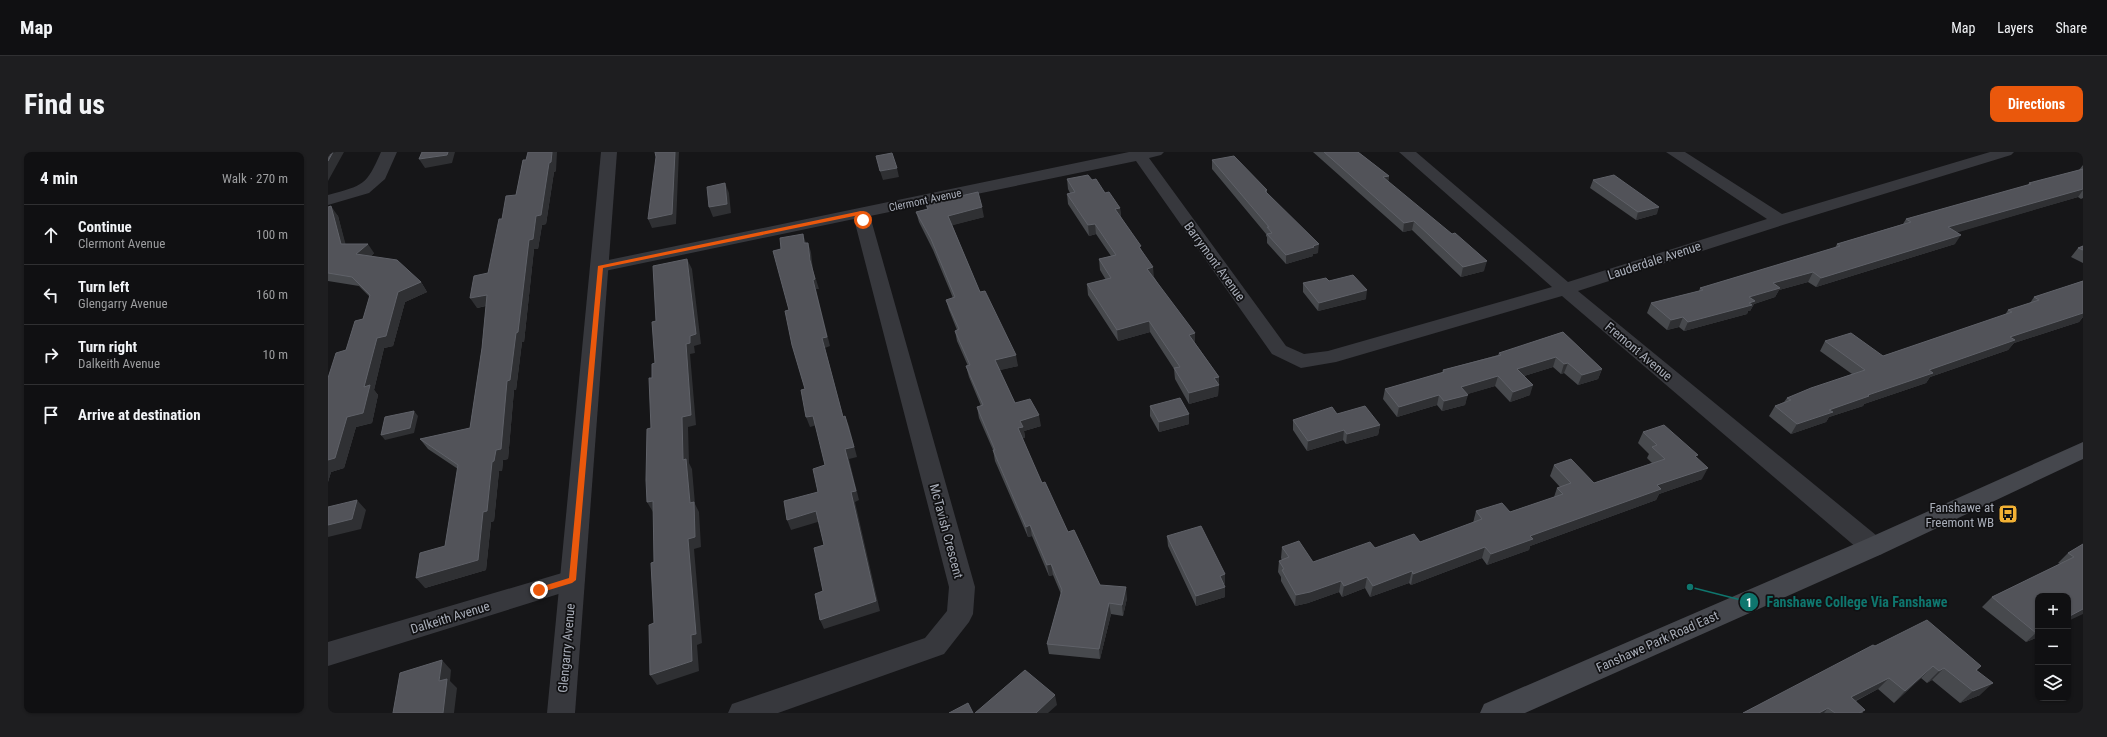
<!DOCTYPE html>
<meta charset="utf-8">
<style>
body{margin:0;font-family:"Roboto Condensed",sans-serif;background:#1e1e20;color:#f1f3f6}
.controls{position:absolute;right:12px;bottom:12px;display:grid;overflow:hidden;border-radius:8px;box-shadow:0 1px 3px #0004}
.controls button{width:36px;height:36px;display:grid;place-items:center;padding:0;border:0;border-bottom:1px solid #303032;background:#101012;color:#f1f3f6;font:20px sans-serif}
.stop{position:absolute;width:12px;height:12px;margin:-9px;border:3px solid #ea580c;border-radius:50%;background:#fff}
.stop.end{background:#ea580c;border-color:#fff;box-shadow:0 1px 4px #0008}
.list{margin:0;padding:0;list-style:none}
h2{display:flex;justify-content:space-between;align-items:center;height:52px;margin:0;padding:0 16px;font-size:17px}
h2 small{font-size:13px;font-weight:400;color:#9c9d9f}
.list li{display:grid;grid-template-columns:26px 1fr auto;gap:12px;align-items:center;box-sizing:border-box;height:60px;padding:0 16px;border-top:1px solid #303032}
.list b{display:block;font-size:15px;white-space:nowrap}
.list p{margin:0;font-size:13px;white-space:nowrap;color:#9c9d9f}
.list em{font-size:13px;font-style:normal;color:#9c9d9f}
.icon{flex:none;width:22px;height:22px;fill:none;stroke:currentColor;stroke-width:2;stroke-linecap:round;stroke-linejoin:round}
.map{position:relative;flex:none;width:1755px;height:561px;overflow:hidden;border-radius:8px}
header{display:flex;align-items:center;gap:24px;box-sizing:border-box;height:56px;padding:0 20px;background:#101012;border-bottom:1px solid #303032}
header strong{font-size:19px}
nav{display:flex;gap:22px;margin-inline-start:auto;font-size:14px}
.intro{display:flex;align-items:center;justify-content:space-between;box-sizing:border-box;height:96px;padding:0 24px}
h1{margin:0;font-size:28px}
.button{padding:10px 18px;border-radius:8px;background:#ea580c;color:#fff;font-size:14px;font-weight:700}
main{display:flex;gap:24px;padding:0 24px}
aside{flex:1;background:#101012;border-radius:8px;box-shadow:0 1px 3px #0004}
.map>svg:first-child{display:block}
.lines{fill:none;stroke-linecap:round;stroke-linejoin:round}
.minor{fill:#37383d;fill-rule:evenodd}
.tertiary{fill:#37383d;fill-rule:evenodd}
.secondary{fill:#45474d;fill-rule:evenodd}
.wall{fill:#47494d}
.shaded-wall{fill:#2f3033}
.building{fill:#525359;stroke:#5f6168}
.route{fill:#ea580c}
.labels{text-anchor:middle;stroke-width:3.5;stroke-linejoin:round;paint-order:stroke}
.far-street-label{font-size:11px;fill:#a8adb8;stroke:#111113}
.street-label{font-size:13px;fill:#a8adb8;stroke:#111113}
.poi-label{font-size:13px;fill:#a8adb8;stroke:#111113;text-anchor:end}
.leader{fill:none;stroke:#0f766e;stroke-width:1.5}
.callout-dot{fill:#0f766e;stroke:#111113;stroke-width:1.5}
.mark-label{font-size:12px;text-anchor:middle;font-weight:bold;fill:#fff}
.callout-label{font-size:14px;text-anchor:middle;font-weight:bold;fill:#0f766e;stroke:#111113;stroke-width:3.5;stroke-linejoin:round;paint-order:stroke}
</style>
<header>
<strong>Map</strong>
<nav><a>Map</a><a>Layers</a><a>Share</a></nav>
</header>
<div class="intro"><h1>Find us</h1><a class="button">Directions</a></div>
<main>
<aside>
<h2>4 min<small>Walk · 270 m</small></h2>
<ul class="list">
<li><svg class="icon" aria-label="ahead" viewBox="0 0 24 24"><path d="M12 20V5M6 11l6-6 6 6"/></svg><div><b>Continue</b><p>Clermont Avenue</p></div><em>100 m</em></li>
<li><svg class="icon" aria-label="left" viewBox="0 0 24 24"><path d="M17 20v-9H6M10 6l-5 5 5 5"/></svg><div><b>Turn left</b><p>Glengarry Avenue</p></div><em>160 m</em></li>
<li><svg class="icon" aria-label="right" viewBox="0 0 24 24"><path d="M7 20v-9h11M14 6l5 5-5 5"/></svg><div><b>Turn right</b><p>Dalkeith Avenue</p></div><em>10 m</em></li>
<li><svg class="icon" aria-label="arrive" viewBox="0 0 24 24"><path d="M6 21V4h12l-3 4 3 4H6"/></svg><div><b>Arrive at destination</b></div></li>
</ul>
</aside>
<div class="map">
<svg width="1755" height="561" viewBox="0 0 1755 561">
<rect width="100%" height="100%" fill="#161618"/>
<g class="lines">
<path class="minor" d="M53 0H69L57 27 41 41 0 53V43C36 33 38 34 53 0Z
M801 0H836L833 3 821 6 958 194 976 202 1000 199 1224 135 1071 0H1088L1240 130 1439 67 1338 0H1357L1454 62 1662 0H1686L1683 3 1458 72 1250 139 1554 388 1557 395 1554 402 1545 405 1536 402 1234 144 1008 210 973 216 944 202 808 9 542 64 647 435 645 462 641 470 616 502 450 561H400L404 552 597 486 619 459 621 435 526 67 272 120 266 119 263 115 266 111Z
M244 418 253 421 257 428 253 435 0 514V490Z"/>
<path class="tertiary" d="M273 0H289L247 561H219Z"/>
<path class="secondary" d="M1755 290V307L1554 402 1197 561H1152L1156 552 1536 388Z"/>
</g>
<path class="wall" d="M985 0H1030L1061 24 1060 29 1156 119 1133 125 1084 78 1075 80Z
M195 8 228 19 226 20 218 72 214 73 210 97H206L196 190H194L188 238H186L180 307 175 308 174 319H171L166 369 163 370 158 418 97 436 117 394 130 317 100 297 92 287 142 276 154 196 158 154 149 156 160 121 174 67 188 43Z
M884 8 939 38V41L990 101 985 102V104L958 112 939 91V85L938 84V82L884 17Z
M1755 13V46L1753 47 1750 45 1629 80 1627 92 1488 135 1480 130 1451 138 1447 145 1426 152 1422 159H1420L1419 162 1356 179 1351 175 1339 178 1319 161 1323 151 1371 139 1372 136 1507 96 1509 92 1575 72 1578 67 1700 33 1701 31 1751 18Z
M739 27 764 28 792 56 793 65 814 99 826 125 867 191 891 225 890 244 861 252 847 227 846 217 822 180 790 189 760 143 759 132 778 128 772 118 771 107 783 104 768 82 761 84 740 52 739 42 742 41 740 37Z
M1265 28 1329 62 1308 68 1262 36Z
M598 52 656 65 624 73 652 140 690 214 671 218 687 251 713 274 696 279 697 286H694L714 331 740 380 772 433 799 446 795 464 783 462 772 507 721 502 719 492 733 442 725 423 721 424 704 384 700 385 667 309 665 298 651 266 649 255 653 254 641 225 638 214H640L629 189 627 179 629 178 621 158 618 148 625 146 605 98 591 70 588 60 599 57Z
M0 55 10 64 17 92 46 101 43 104 93 130 99 140 77 150 65 194 56 196 46 238 50 243 44 271 28 275 16 316 3 320 0 330V226L18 198 35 167 42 145 31 134 0 129Z
M1755 94V111L1743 105 1750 96Z
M1755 129V165L1751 170 1686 191 1680 198 1602 225 1598 231 1536 252 1535 254 1501 265 1498 270 1463 282 1441 264 1447 254 1456 250 1459 246 1524 222 1492 199 1497 189 1555 204 1677 163 1680 158 1702 151 1706 145Z
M975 131 1038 147 990 159 975 140Z
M1235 180 1274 217 1270 227 1250 233 1236 221 1233 222 1225 215 1196 224 1202 243 1182 250 1167 234 1139 242 1137 253 1114 259 1109 253 1069 265 1055 247 1057 237 1114 221 1115 218 1170 203 1171 201Z
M822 254 861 272 831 280 822 264Z
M1009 262 1052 273 1050 283 1018 292 1015 288 979 299 965 278V268Z
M1315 280 1369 306 1374 327 1331 342 1328 348 1202 394 1201 398 1159 413 1154 406 1083 433 1081 431 1042 445 1037 436 1014 445 1011 440 980 451 967 454 953 429V425L950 420 951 409 954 408 953 406 954 395 985 410 1047 396 1092 390 1145 371 1148 359 1182 360 1226 345 1229 336 1232 335 1222 324 1226 313 1266 331 1324 311 1319 306 1321 302 1310 291Z
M839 384 897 422V432H896L897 445 868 454 840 394Z
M1755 392V462L1710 444V485L1698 490 1654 455 1664 445 1732 412 1730 411 1740 401Z
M1547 494 1653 514 1648 519 1652 543 1632 551 1604 528 1599 531 1593 526 1566 551 1550 537 1528 549 1535 561H1415Z"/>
<path class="shaded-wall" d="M5 0H16L0 29V9Z
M120 0H127L124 11 97 16 91 7Z
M224 0H229L228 19 226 20 218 72 214 73 210 97H206L196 190H194L188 238H186L180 307 175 308 174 319H171L166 369 163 370 158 418 97 436 88 426 155 360 164 310 168 298 179 229 201 88Z
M347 0H351L348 72 324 76 320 67Z
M569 16 571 25 555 28 552 19Z
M1061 24 1060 33 1055 25Z
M397 31 401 41 403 61 385 65 381 55Z
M1755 37V38L1750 45 1614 85 1620 75Z
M3 54 10 64 20 101 13 92Z
M654 55 656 65 622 74 620 64Z
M1331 55 1329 62 1308 68 1310 60Z
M792 56 793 66 787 57Z
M1086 69 1084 78 1075 80 1076 71Z
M767 72 768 82 761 84 760 73Z
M475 82 478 91H476Z
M1633 83 1627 92 1488 135 1493 126Z
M480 91 483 100 485 118 491 137H488L502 194 497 196 518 275 515 265 494 186Z
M40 92 46 101 35 111 28 102Z
M991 92 990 101 985 102V104L958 112V103Z
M359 107 364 117 373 192 366 194 367 201 362 202 368 273 360 275 361 311 364 317 367 352 371 360 373 395 366 397 374 491 369 493 371 519 329 533 322 523 363 483 360 387 362 351 355 308 354 265 358 192 362 184Z
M1159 109 1156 119 1133 125 1135 115Z
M825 115 826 126 819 117Z
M1485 120 1480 130 1451 138 1447 145 1426 152 1422 159H1420L1419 162 1356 179 1360 170 1421 145 1445 131Z
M93 130 99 140 77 150 65 194 56 196 46 238 50 243 44 271 28 275 16 316 3 320 0 330V308L19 265 36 235 49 186 70 140Z
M1039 138 1038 147 990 159 991 151Z
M159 143 165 152 149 156 142 146Z
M1755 158V165L1751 170 1686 191 1680 198 1602 225 1598 231 1536 252 1535 254 1501 265 1498 270 1463 282 1469 272 1501 258 1601 218 1682 185Z
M1355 165 1351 175 1339 178 1343 168Z
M821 169 822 180 790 189 789 178Z
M867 181V192L861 183Z
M688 203 690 214 669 219 667 208Z
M1228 205 1225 215 1186 227 1189 217Z
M1240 211 1236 221 1233 222 1236 212Z
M1274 217 1270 227 1250 233 1254 223Z
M1170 224 1167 234 1130 245 1133 235Z
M891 225 890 244 861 252V241L886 226Z
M1205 233 1202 243 1182 250 1185 240Z
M1111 243 1109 253 1069 265 1071 255Z
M1140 243 1137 253 1114 259 1116 249Z
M86 259 90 264 86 281 57 288 53 283Z
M861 262V272L831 280V270Z
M711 263 713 274 696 279 697 286 692 287 690 276 692 269Z
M485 264 489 273 482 275 478 265Z
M517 264 521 274 529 305 521 307 531 348 527 350 552 459 496 477 492 468 517 297Z
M1052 273 1050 283 1018 292 1019 282Z
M1016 278 1015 288 979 299 980 289Z
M1380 316 1374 327 1331 342 1328 348 1202 394 1201 398 1159 413 1163 402 1202 384 1329 333Z
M29 348 38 358 33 377 0 385V373Z
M325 349V360L319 350Z
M488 359 493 369 463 378 459 368Z
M702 373 704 384 700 385 698 375Z
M1157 395 1154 406 1083 433 1085 422Z
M723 412 725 423 721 424 719 413Z
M1084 419 1081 431 1042 445 1045 434Z
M897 422V432L892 434V424Z
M1039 425 1037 436 1014 445 1016 434Z
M1013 429 1011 440 980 451 967 454 968 443Z
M798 435 799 446 795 464 794 453Z
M897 435V445L868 454V444Z
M781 451 783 462 772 507 771 497Z
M1755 457V462L1740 469V465Z
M1710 480V485L1698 490 1708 481Z
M114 508 123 518 122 529 129 536 126 561H115L111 529Z
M1605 514 1593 526 1566 551 1577 539Z
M1616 516 1604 528 1599 531 1611 519Z
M1561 526 1550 537 1513 556 1523 545Z
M1665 531 1652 543 1632 551 1645 539Z
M727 543 729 553 720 561H708Z
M1500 556 1496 561H1491Z"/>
<path class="building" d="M0 0H5L0 9Z
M94 0H120L119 3 91 7Z
M200 0H224L223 10 221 11 213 63 208 64 205 87 201 88 190 180 188 181 182 228 179 229 173 297 168 298 166 309 164 310 159 359 155 360 150 408 88 426 92 401 117 394 130 313 92 287 142 276 154 196 159 143 142 146 146 124 160 121 171 67H174L178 44 188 43 195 8H198Z
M327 0H347L344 62 320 67 328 5Z
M996 0H1030L1061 24 1055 25 1124 82 1127 81 1159 109 1135 115 1086 69 1076 71Z
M564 1 569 16 552 19 548 4Z
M906 4 939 38 937 39 991 92 985 94 986 95 958 103 939 82 944 81 939 75H941L884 8Z
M1755 17V37L1620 75 1633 83 1493 126 1485 120 1445 131 1452 136 1421 145 1427 149 1421 151 1424 153 1360 170 1355 165 1343 168 1323 151 1375 138 1372 136 1512 94 1509 92 1583 70 1578 67 1703 32 1701 31Z
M760 23 764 28 768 27 777 41 781 40 792 56 787 57 813 94 811 95 825 115 819 117 867 181 861 183 891 225 886 226 891 233 861 241 846 216 852 215 821 169 789 178 759 132 783 126 771 107 788 103 767 72 760 73 739 42 747 40 739 27Z
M1286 23 1331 55 1310 60 1265 28Z
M397 31 399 52 381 55 379 35Z
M650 40 654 55 620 64 652 140 657 139 688 203 667 208 687 251 702 247 711 263 692 269 695 275 690 276 714 331 717 330 740 380 746 378 772 433 798 435 794 453 781 451 771 497 719 492 734 438 723 412 719 413 702 373 698 375 665 298H667L649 255 655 253 638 214 642 213 627 179 631 177 618 148 627 145 603 87 588 60 600 57 598 52Z
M3 54 13 92H40L28 102 69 108 93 130 70 140 58 184 49 186 36 235 42 233 35 261 19 265 7 306 0 308V226L8 201 18 198 27 169 35 167 42 143 24 125 0 121V55Z
M475 82 476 91H480L482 108 487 127 485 128 499 185 494 186 515 265 517 264 526 295 517 297 528 339 523 340 548 449 492 468 487 442 495 439 486 396 496 393 488 359 459 368 456 349 490 340 485 317 497 313 485 264 478 265 473 238 477 237 464 193 457 159 461 158 445 99 453 97 452 86Z
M1755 94V98L1750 96Z
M359 107 368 182 362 184V191L358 192 363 263 354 265 355 308 358 307 362 351 366 350 367 385 360 387 368 482 363 483 364 509 322 523 321 473 326 471 323 411 326 410 325 349 319 350 318 328 319 277 323 276 321 226H324V212L327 211 324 170 328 169 325 114Z
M1025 123 1039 138 991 151 975 131 998 126 1001 129Z
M1755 129V161L1682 185 1687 188 1601 218 1605 221 1540 243 1541 244 1501 258 1505 260 1469 272 1447 254 1463 248 1459 246 1483 236 1537 218 1497 189 1523 181 1555 204 1684 160 1680 158 1711 148 1706 145Z
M1235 180 1274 217 1254 223 1240 211 1236 212 1228 205 1189 217 1205 233 1185 240 1170 224 1133 235 1140 243 1116 249 1111 243 1071 255 1057 237 1116 220 1115 218 1173 203 1171 201Z
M852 246 861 262 831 270 822 254Z
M1037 254 1052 273 1019 282 1016 278 980 289 965 268 1004 255 1009 262Z
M86 259 82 276 53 283 57 265Z
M1336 273 1370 303 1367 304 1380 316 1329 333 1333 337 1202 384 1205 387 1163 402 1157 395 1085 422 1084 419 1045 434 1039 425 1016 434 1013 429 982 440 968 443 954 418 956 417 951 409 961 405 954 395 971 389 985 410 1042 390 1047 396 1086 382 1092 390 1154 367 1148 359 1174 351 1182 360 1235 342 1229 336 1243 331 1226 313 1243 307 1266 331 1337 307 1324 295 1329 293 1315 280Z
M29 348 24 367 0 373V355Z
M873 374 897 422 892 424 897 435 868 444 839 384Z
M1755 392V457L1740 465V444H1710V480L1708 481 1664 445 1746 405 1740 401Z
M1599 468 1653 514 1648 518 1665 531 1645 539 1616 516 1611 519 1605 514 1577 539 1561 526 1523 545 1537 558 1531 561H1507L1500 556 1491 561H1415L1545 493 1547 494Z
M114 508 111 529 119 527 115 561H65L72 521Z
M697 518 727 543 708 561H647Z
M640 551 645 561H621Z"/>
<path class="route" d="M533 59 536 61 537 69H533L531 63 275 116 248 428 244 431 211 441 209 440V436L241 426 270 114Z"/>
<defs>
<g id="bus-square" transform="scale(1)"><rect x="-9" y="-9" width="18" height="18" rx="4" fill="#f2b134" stroke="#111113"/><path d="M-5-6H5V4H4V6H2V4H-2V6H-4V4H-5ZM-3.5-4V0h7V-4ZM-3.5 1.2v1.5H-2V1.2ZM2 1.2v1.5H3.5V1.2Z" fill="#111"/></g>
</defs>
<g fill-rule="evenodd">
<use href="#bus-square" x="1680" y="362"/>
</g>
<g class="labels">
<g class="far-street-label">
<text transform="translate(597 48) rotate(-12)" y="4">Clermont Avenue</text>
</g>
<g class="street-label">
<text transform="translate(1326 108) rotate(-18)" y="5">Lauderdale Avenue</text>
<text transform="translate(887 109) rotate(54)" y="5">Barrymont Avenue</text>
<text transform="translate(1311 199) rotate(40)" y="5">Fremont Avenue</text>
<text transform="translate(619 379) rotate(75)" y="5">McTavish Crescent</text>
<text transform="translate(122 465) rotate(-17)" y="5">Dalkeith Avenue</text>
<text transform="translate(1329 489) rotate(-24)" y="5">Fanshawe Park Road East</text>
<text transform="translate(238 496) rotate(-85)" y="5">Glengarry Avenue</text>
</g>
<g class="poi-label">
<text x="1666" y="360">Fanshawe at<tspan x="1666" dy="15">Freemont WB</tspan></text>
</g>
</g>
<path class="leader" d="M1362 435L1421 450"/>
<g class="callout-dot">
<circle cx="1362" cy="435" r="4"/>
<circle cx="1421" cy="450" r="10"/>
</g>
<g class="mark-label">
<text x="1421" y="455">1</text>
</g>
<g class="callout-label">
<text x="1529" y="455">Fanshawe College Via Fanshawe</text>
</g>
</svg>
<div class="controls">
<button>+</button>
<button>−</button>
<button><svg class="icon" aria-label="layers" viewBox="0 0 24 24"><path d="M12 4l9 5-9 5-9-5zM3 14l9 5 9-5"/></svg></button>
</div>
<div class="stop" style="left:535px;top:68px"></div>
<div class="stop end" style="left:211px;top:438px"></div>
</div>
</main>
